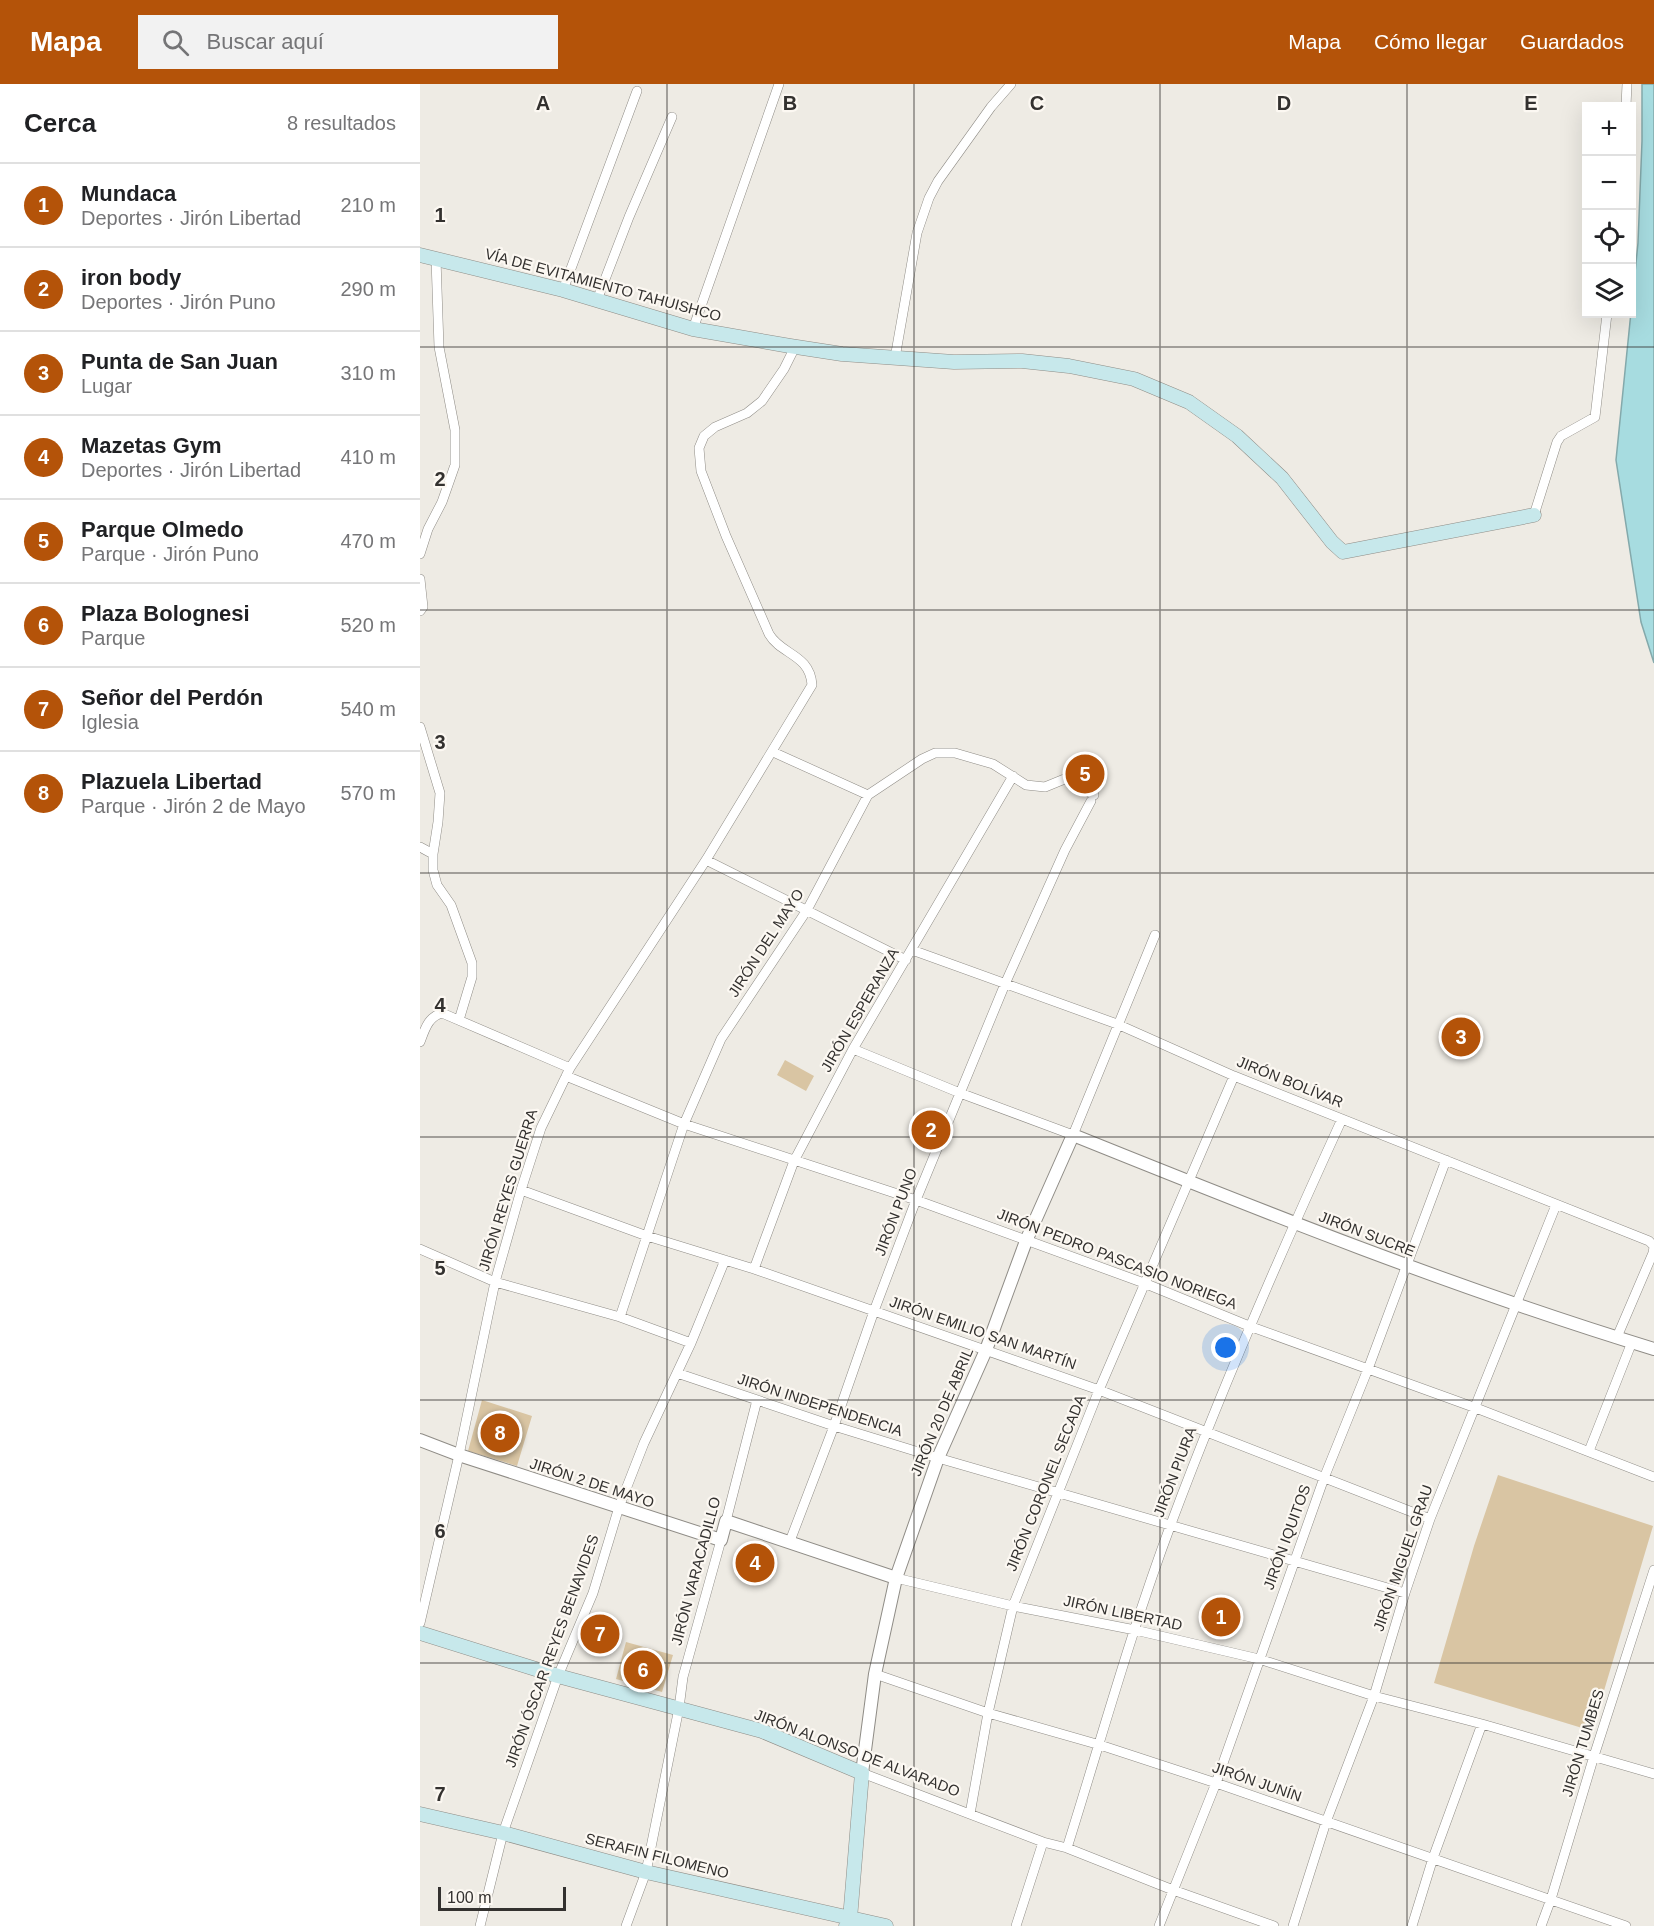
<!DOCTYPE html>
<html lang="es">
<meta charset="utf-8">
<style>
body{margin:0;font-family:Arial,sans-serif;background:#f2f2f2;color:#202124}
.controls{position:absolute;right:18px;top:18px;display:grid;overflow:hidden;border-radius:0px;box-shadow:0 6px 24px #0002}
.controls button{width:54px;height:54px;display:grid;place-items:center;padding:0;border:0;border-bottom:2px solid #e0e0e0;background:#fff;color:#202124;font:30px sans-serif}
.scale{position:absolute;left:18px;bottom:15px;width:128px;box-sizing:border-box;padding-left:6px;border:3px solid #33312f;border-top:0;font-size:16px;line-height:21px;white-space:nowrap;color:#33312f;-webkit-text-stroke:4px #fcf8f2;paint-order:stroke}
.you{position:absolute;left:806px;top:1264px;width:21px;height:21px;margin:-15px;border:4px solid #fff;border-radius:50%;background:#1a73e8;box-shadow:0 0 0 9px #1a73e833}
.badge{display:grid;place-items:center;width:39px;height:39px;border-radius:50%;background:#b45309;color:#fff;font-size:20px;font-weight:700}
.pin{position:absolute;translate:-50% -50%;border:3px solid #fff;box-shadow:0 2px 6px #0006}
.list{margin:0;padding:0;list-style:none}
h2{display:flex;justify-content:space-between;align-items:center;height:78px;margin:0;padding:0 24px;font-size:26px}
h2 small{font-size:20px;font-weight:400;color:#757577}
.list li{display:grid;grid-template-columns:39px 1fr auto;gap:18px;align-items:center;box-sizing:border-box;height:84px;padding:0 24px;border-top:2px solid #e0e0e0}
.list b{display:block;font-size:22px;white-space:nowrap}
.list p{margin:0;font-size:20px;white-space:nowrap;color:#757577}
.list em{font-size:20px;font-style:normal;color:#757577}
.icon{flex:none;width:33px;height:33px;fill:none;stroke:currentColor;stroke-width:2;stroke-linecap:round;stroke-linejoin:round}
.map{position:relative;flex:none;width:1234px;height:1842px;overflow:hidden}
header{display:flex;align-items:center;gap:36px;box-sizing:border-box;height:84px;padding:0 30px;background:#b45309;color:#fff}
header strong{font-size:28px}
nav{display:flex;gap:33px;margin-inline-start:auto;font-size:21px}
.search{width:420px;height:54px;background:#f2f2f2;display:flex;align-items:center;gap:15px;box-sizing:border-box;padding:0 21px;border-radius:0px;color:#757577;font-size:22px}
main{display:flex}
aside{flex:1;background:#fff}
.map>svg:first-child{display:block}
.green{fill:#d9c5a3}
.water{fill:#a7dce0;stroke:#84a9ab;stroke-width:1.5}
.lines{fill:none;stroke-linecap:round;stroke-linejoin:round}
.minor-casing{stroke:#8f8c86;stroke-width:10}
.tertiary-casing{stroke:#8f8c86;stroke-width:14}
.secondary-casing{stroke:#8f8c86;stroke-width:15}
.minor{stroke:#fff;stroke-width:9}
.tertiary{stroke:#fff;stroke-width:12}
.secondary{stroke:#c7e8eb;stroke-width:14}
.grid{fill:none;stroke:#33312f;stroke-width:1.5;stroke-opacity:0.55}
.labels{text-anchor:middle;stroke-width:4.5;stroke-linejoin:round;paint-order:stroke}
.street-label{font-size:15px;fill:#33312f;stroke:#fcf8f2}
.grid-label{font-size:20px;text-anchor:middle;font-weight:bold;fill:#33312f;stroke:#fcf8f2;stroke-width:4.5;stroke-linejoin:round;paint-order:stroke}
</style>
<header>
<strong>Mapa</strong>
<div class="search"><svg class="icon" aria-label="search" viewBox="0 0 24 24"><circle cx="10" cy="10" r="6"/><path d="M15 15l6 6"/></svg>Buscar aquí</div>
<nav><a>Mapa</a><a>Cómo llegar</a><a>Guardados</a></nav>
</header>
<main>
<aside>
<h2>Cerca<small>8 resultados</small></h2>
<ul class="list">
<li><span class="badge">1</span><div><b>Mundaca</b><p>Deportes · Jirón Libertad</p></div><em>210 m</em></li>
<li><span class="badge">2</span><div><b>iron body</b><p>Deportes · Jirón Puno</p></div><em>290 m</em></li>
<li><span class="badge">3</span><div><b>Punta de San Juan</b><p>Lugar</p></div><em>310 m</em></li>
<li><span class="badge">4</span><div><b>Mazetas Gym</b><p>Deportes · Jirón Libertad</p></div><em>410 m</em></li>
<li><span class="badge">5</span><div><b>Parque Olmedo</b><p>Parque · Jirón Puno</p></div><em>470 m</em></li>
<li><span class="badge">6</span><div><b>Plaza Bolognesi</b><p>Parque</p></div><em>520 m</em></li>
<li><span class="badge">7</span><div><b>Señor del Perdón</b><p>Iglesia</p></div><em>540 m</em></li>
<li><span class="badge">8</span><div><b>Plazuela Libertad</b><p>Parque · Jirón 2 de Mayo</p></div><em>570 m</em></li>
</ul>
</aside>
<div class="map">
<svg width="1234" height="1842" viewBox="0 0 1234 1842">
<rect width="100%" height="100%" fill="#eeebe4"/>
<path class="green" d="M365 976 394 992 386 1007 357 991Z
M62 1316 112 1332 97 1382 48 1367Z
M1078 1391 1233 1442 1172 1647 1014 1599 1054 1462Z
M206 1558 253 1571 242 1608 196 1595Z"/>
<path class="water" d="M1222 0H1234V579L1221 538 1196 376 1218 159 1222 57Z"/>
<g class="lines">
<g class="minor-casing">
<path id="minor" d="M1206 22 1207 0
M143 206 217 7
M177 216 209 133 252 33
M273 245 359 0
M475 274 497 149 509 114 518 97 571 23 591 0
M1114 431 1137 358 1141 352 1175 333 1187 230
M0 470 8 445 22 418 35 381V346L19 263 16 175
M0 495 3 523 0 527
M0 643 20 709 18 738 13 770V786L17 801 31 821 52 879V893L39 936
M353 668 448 711
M0 763 13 770
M286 776 486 876
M492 866 697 940 814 992 1229 1157 1234 1162
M0 958C5 945 8 933 22 929L150 984
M433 965 540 1009 653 1051 735 851
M146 992 264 1040 496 1116 724 1199 829 1242 1056 1324 1234 1393
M101 1106 227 1152 334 1185 679 1306 1010 1435
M0 1165 75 1198 200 1233 271 1259
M334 1185 374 1077 433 965 593 692
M200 1233 264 1040 301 955 387 826 448 711 502 675 515 669H535L573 680 606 701 625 703 647 694 674 711
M1197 1253 1233 1169 1234 1163
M257 1289 414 1342 518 1374 985 1509
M1169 1367 1212 1258
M306 1437 337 1316
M370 1457 414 1342 454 1227 496 1116 585 900 645 766 671 717
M476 1494 593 1522 715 1546 839 1575 954 1612 1062 1640 1234 1690
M0 1539 39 1371 75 1198 101 1106 121 1044 150 984 286 776 392 601C390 570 361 571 349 550L306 452 281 387 279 364 284 352 295 343 327 329 342 317 364 285 375 263
M455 1590 568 1629 680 1661 796 1699 1206 1842
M442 1689 623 1758 647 1764 753 1806 854 1842
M550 1730 568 1629 593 1522 679 1306 814 992
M647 1764C681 1656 711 1547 751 1440 802 1303 861 1168 922 1035
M60 1842 83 1749 138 1592 173 1509 199 1423 224 1359 271 1259 305 1176
M206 1842 226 1788 259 1624 263 1593 301 1456
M596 1842 623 1758
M739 1842 796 1699 904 1394 948 1285 1026 1076
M873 1842 906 1738 954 1612 985 1509 1010 1435 1136 1121
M992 1842 1013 1774 1062 1640
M1121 1842 1131 1815 1174 1672 1234 1486"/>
</g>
<g class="tertiary-casing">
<path id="tertiary" d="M0 1356 39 1371 301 1456 306 1437 476 1494
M442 1689 455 1590 476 1494 518 1374 566 1266 606 1157 653 1051C844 1128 1037 1205 1234 1265"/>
</g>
<g class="secondary-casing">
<path id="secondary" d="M0 171 143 206 273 245 370 262 422 270 534 278 602 277 649 282 714 295 769 318 817 352 862 394 912 458 923 468 1114 431
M0 1549 138 1592 342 1647 442 1689 430 1835 426 1842
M0 1730 83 1749 226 1788 466 1842"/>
</g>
<use href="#minor" class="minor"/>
<use href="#tertiary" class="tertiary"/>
<use href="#secondary" class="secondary"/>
</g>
<path class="grid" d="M247 0V1842M494 0V1842M740 0V1842M987 0V1842M0 263H1234M0 526H1234M0 789H1234M0 1053H1234M0 1316H1234M0 1579H1234"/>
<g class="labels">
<g class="street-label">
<text transform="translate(183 201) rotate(15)" y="5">VÍA DE EVITAMIENTO TAHUISHCO</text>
<text transform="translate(346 859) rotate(-57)" y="5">JIRÓN DEL MAYO</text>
<text transform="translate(440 926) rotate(-60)" y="5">JIRÓN ESPERANZA</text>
<text transform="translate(870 998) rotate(22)" y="5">JIRÓN BOLÍVAR</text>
<text transform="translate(88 1106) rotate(-73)" y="5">JIRÓN REYES GUERRA</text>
<text transform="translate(476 1128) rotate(-69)" y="5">JIRÓN PUNO</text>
<text transform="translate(947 1150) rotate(21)" y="5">JIRÓN SUCRE</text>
<text transform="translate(697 1175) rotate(21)" y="5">JIRÓN PEDRO PASCASIO NORIEGA</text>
<text transform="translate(563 1249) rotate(19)" y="5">JIRÓN EMILIO SAN MARTÍN</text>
<text transform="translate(400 1321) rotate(18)" y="5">JIRÓN INDEPENDENCIA</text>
<text transform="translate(522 1328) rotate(-67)" y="5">JIRÓN 20 DE ABRIL</text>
<text transform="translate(755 1388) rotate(-69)" y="5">JIRÓN PIURA</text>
<text transform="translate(172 1399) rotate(18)" y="5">JIRÓN 2 DE MAYO</text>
<text transform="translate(626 1399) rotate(-68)" y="5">JIRÓN CORONEL SECADA</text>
<text transform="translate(867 1453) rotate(-70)" y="5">JIRÓN IQUITOS</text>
<text transform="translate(983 1474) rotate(-71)" y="5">JIRÓN MIGUEL GRAU</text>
<text transform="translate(276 1487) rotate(-75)" y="5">JIRÓN VARACADILLO</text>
<text transform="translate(703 1529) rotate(12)" y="5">JIRÓN LIBERTAD</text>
<text transform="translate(132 1567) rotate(-70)" y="5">JIRÓN ÓSCAR REYES BENAVIDES</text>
<text transform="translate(1163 1659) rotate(-73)" y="5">JIRÓN TUMBES</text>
<text transform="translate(437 1669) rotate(21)" y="5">JIRÓN ALONSO DE ALVARADO</text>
<text transform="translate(837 1698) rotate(19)" y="5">JIRÓN JUNÍN</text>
<text transform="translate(237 1772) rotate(14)" y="5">SERAFIN FILOMENO</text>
</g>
</g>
<g class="grid-label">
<text x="123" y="26">A</text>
<text x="370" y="26">B</text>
<text x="617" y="26">C</text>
<text x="864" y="26">D</text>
<text x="1111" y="26">E</text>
<text x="20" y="138">1</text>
<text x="20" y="402">2</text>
<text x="20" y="665">3</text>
<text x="20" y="928">4</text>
<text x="20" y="1191">5</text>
<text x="20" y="1454">6</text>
<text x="20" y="1717">7</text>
</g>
</svg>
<div class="controls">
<button>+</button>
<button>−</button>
<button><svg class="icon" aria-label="locate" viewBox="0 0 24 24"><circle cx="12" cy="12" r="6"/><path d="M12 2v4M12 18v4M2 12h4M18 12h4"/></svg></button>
<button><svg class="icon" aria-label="layers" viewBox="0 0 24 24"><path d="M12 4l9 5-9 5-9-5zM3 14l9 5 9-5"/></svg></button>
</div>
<div class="scale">100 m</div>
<div class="you"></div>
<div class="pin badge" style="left:801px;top:1533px">1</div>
<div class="pin badge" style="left:511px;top:1046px">2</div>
<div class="pin badge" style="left:1041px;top:953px">3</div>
<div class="pin badge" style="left:335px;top:1479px">4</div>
<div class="pin badge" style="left:665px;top:690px">5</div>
<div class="pin badge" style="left:223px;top:1586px">6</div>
<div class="pin badge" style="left:180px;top:1550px">7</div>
<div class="pin badge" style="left:80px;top:1349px">8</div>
</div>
</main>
